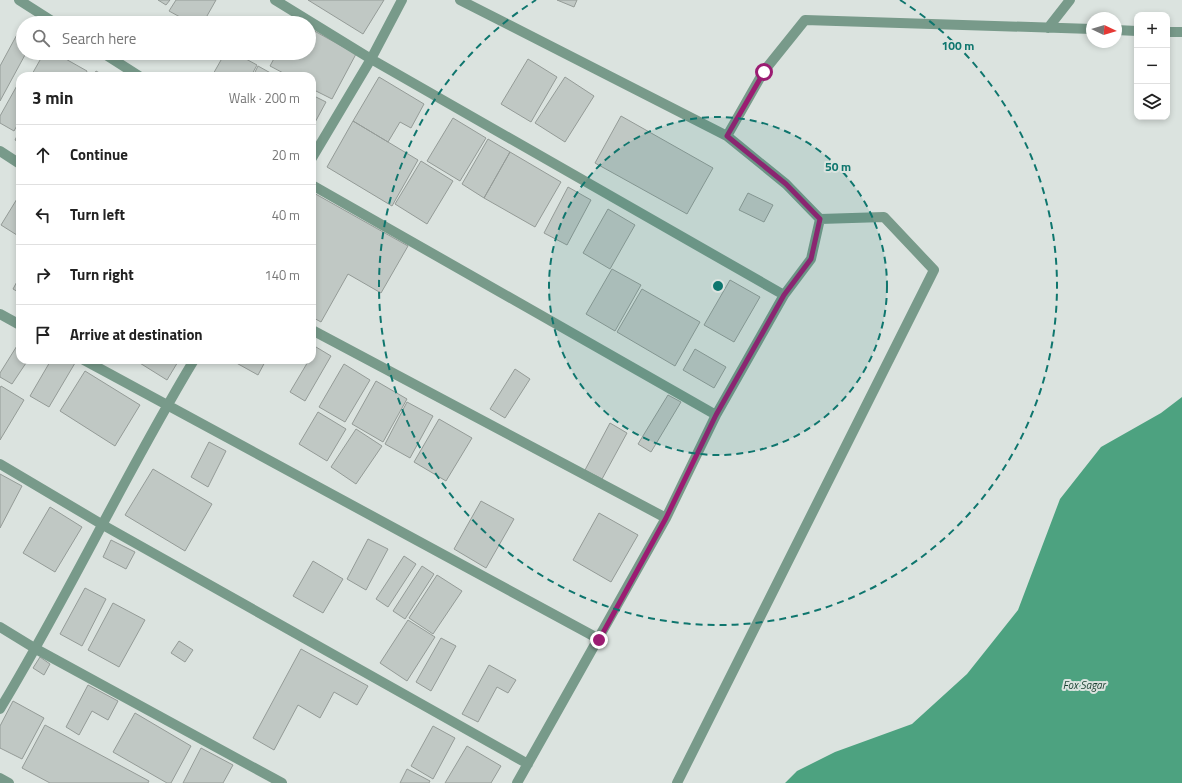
<!DOCTYPE html>
<meta charset="utf-8">
<style>
body{margin:0;font-family:"Titillium Web",sans-serif;background:#f2f2f2;color:#222}
.controls{position:absolute;right:12px;top:12px;display:grid;overflow:hidden;border-radius:8px;box-shadow:0 2px 6px #0003}
.controls button{width:36px;height:36px;display:grid;place-items:center;padding:0;border:0;border-bottom:1px solid #e0e0e0;background:#fff;color:#222;font:20px sans-serif}
.compass{position:absolute;left:1086px;top:12px;width:36px;height:36px;border-radius:50%;background:#fff;box-shadow:0 2px 6px #0003;rotate:94deg}
.stop{position:absolute;width:12px;height:12px;margin:-9px;border:3px solid #9b1c72;border-radius:50%;background:#fff}
.stop.end{background:#9b1c72;border-color:#fff;box-shadow:0 1px 4px #0008}
.list{margin:0;padding:0;list-style:none}
h2{display:flex;justify-content:space-between;align-items:center;height:52px;margin:0;padding:0 16px;font-size:17px}
h2 small{font-size:13px;font-weight:400;color:#767676}
.list li{display:grid;grid-template-columns:26px 1fr auto;gap:12px;align-items:center;box-sizing:border-box;height:60px;padding:0 16px;border-top:1px solid #e0e0e0}
.list b{display:block;font-size:15px;white-space:nowrap}
.list em{font-size:13px;font-style:normal;color:#767676}
.icon{flex:none;width:22px;height:22px;fill:none;stroke:currentColor;stroke-width:2;stroke-linecap:round;stroke-linejoin:round}
.map{position:relative;flex:none;width:1182px;height:783px;overflow:hidden}
.search{position:absolute;background:#fff;box-shadow:0 2px 6px #0003;left:16px;top:16px;width:300px;height:44px;display:flex;align-items:center;gap:10px;box-sizing:border-box;padding:0 14px;border-radius:22px;color:#767676;font-size:15px}
.panel{position:absolute;background:#fff;box-shadow:0 2px 6px #0003;left:16px;top:72px;width:300px;height:292px;border-radius:12px}
.map>svg:first-child{display:block}
.water{fill:#4da280}
.building{fill:#c0c8c4;stroke:#949b97}
.lines{fill:none;stroke-linecap:round;stroke-linejoin:round}
.minor{stroke:#789a8a;stroke-width:10}
.route{stroke:#9b1c72;stroke-width:5}
.ring{fill:none;stroke:#0f766e;stroke-width:2;stroke-dasharray:7 5}
.labels{text-anchor:middle;stroke-width:4;stroke-linejoin:round;paint-order:stroke}
.water-label{font-size:11px;font-style:italic;fill:#193f30;stroke:#dbe3df}
.centre{fill:#0f766e;stroke:#dbe3df;stroke-width:2}
.ring-label{font-size:12px;text-anchor:middle;font-weight:bold;fill:#0f766e;stroke:#dbe3df;stroke-width:4;stroke-linejoin:round;paint-order:stroke}
</style>
<div class="map">
<svg width="1182" height="783" viewBox="0 0 1182 783">
<rect width="100%" height="100%" fill="#dbe3df"/>
<path class="water" d="M1182 397V783H785L797 771 835 752 912 724 967 674 1018 610 1060 499 1101 447 1161 413Z"/>
<path class="building" d="M158 0H170L166 5Z
M176 0H216L203 23H191L169 11Z
M308 0H384L363 34Z
M557 0H577L574 7Z
M309 28 356 54 332 99 312 89V76H289L270 66 277 53H309Z
M20 29 23 30V53H26L0 101V66Z
M44 53H55L87 71 85 76H31Z
M225 53H235L257 65 251 76H212Z
M528 59 557 77 531 122 501 104Z
M258 66 276 76H253Z
M96 71 105 76H93Z
M379 77 424 104 411 128 400 122 388 142 353 121Z
M565 77 594 96 565 142 535 123Z
M19 82 20 83V120L14 131 0 123V116Z
M312 95 326 102 312 128Z
M621 116 713 168 687 214 595 163Z
M453 118 486 138 460 181 427 161Z
M353 121 418 160 392 206 327 167Z
M20 130V143L15 140Z
M488 139 510 152 484 198 462 184Z
M510 152 561 182 535 227 484 198Z
M421 161 453 181 427 224 395 204Z
M568 187 591 200 567 245 544 233Z
M312 192 408 246 381 293 348 274 321 322 312 317Z
M748 193 773 205 764 222 739 210Z
M20 194V237L1 225Z
M608 209 635 225 610 269 583 253Z
M612 269 641 285 615 331 586 314Z
M20 276V293L13 289Z
M730 280 760 297 734 342 704 325Z
M642 289 700 322 675 366 617 332Z
M20 341V360H28L12 384 0 377V373Z
M316 347 331 356 305 401 290 392 309 360H312V354Z
M695 349 726 367 714 388 683 370Z
M51 360H71L75 363 49 407 30 396Z
M135 360H179L167 380Z
M231 360H266L258 375Z
M344 364 370 380 345 422 319 407Z
M515 369 530 379 505 418 490 409Z
M85 371 140 405 115 446 60 411Z
M376 381 407 399 383 442 352 424Z
M1 386 24 400 0 440V388Z
M668 395 681 402 651 452 638 444Z
M407 402 433 416 410 458 385 444Z
M318 412 346 429 327 461 299 444Z
M439 419 472 438 446 481 414 462Z
M610 423 627 433 602 479 585 470Z
M356 429 382 446 356 484 331 467Z
M209 442 226 451 208 487 191 477Z
M153 469 212 504 185 551 125 515Z
M0 474 22 486 0 528Z
M481 501 514 519 486 568 454 549Z
M50 507 82 527 55 572 23 553Z
M599 513 638 535 611 582 573 560Z
M368 539 388 549 366 590 347 579Z
M111 540 135 552 126 569 103 557Z
M404 556 416 564 388 607 376 599Z
M313 561 343 579 323 613 293 596Z
M422 566 434 574 405 619 393 611Z
M437 575 462 591 433 634 409 618Z
M85 588 106 599 82 646 60 634Z
M113 603 145 620 119 667 88 650Z
M408 620 435 637 407 681 380 663Z
M441 638 456 646 431 691 416 682Z
M179 641 193 650 185 662 171 653Z
M301 649 368 686 357 705 334 692 320 718 298 705 274 750 253 738Z
M40 657 50 664 44 675 33 668Z
M489 665 516 680 508 693 497 687 478 722 462 714Z
M88 685 118 701 108 720 92 711 79 735 66 727Z
M13 701 44 718 22 759 0 748V726Z
M135 713 191 746 171 783H167L113 752Z
M45 725 149 781 148 783H50L22 768Z
M433 726 455 738 433 779 411 766Z
M467 746 501 766 491 783H445Z
M201 748 233 765 223 783H183Z
M407 769 430 781 429 783H400Z"/>
<g class="lines">
<path class="minor" d="M19 0 55 23
M275 0 371 59 784 295
M460 0 727 136 786 184 820 219 811 259 784 295 716 415 666 518 517 783
M1048 28 1070 0
M1116 30 1137 31
M1167 32H1182
M103 53 139 76
M727 136 764 71 805 20 1092 29
M0 151 20 164
M312 158 371 59 402 0
M312 185 716 415
M0 314 20 325
M312 330 666 518
M84 360 599 639
M0 464 103 525 528 764
M0 627 36 649 282 783
M0 709C69 595 125 474 194 360
M0 778 9 783
M677 783 934 270 884 217 820 219"/>
</g>
<g class="lines">
<path class="route" d="M599 640 666 518 716 415 784 295 811 259 820 219 786 184 727 136 764 72"/>
</g>
<circle cx="718" cy="286" r="169" fill="#0f766e" fill-opacity=".12"/>
<g class="ring">
<circle cx="718" cy="286" r="169"/>
<path d="M900 0A339 339 0 1 1 536 0"/>
</g>
<g class="labels">
<g class="water-label">
<text x="1084" y="689">Fox Sagar</text>
</g>
</g>
<circle cx="718" cy="286" r="6" class="centre"/>
<g class="ring-label">
<text x="958" y="50">100 m</text>
<text x="838" y="171">50 m</text>
</g>
</svg>
<div class="controls">
<button>+</button>
<button>−</button>
<button><svg class="icon" aria-label="layers" viewBox="0 0 24 24"><path d="M12 4l9 5-9 5-9-5zM3 14l9 5 9-5"/></svg></button>
</div>
<svg class="compass" viewBox="-18 -18 36 36"><path d="M0-13l5 13h-10z" fill="#e53935"/><path d="M0 13l5-13h-10z" fill="#767676"/></svg>
<div class="stop" style="left:764px;top:72px"></div>
<div class="stop end" style="left:599px;top:640px"></div>
<div class="search"><svg class="icon" aria-label="search" viewBox="0 0 24 24"><circle cx="10" cy="10" r="6"/><path d="M15 15l6 6"/></svg>Search here</div>
<section class="panel">
<h2>3 min<small>Walk · 200 m</small></h2>
<ul class="list">
<li><svg class="icon" aria-label="ahead" viewBox="0 0 24 24"><path d="M12 20V5M6 11l6-6 6 6"/></svg><div><b>Continue</b></div><em>20 m</em></li>
<li><svg class="icon" aria-label="left" viewBox="0 0 24 24"><path d="M17 20v-9H6M10 6l-5 5 5 5"/></svg><div><b>Turn left</b></div><em>40 m</em></li>
<li><svg class="icon" aria-label="right" viewBox="0 0 24 24"><path d="M7 20v-9h11M14 6l5 5-5 5"/></svg><div><b>Turn right</b></div><em>140 m</em></li>
<li><svg class="icon" aria-label="arrive" viewBox="0 0 24 24"><path d="M6 21V4h12l-3 4 3 4H6"/></svg><div><b>Arrive at destination</b></div></li>
</ul>
</section>
</div>
